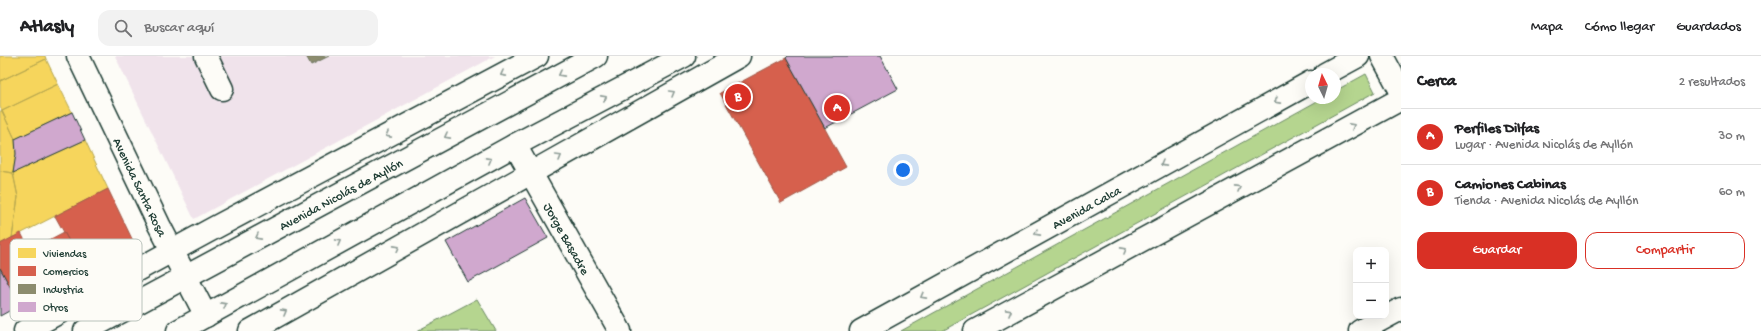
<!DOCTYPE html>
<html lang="es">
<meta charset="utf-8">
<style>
body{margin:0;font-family:"Gochi Hand",sans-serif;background:#f2f2f2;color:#202124}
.controls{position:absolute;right:12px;bottom:12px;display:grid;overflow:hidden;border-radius:8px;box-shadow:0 4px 16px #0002}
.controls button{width:36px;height:36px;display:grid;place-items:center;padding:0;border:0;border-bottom:1px solid #e0e0e0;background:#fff;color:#202124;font:20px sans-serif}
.compass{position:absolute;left:1305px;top:12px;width:36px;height:36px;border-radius:50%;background:#fff;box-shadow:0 4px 16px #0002;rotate:355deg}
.you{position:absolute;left:903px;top:114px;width:14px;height:14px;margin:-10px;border:3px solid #fff;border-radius:50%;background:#1a73e8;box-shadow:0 0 0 6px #1a73e833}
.badge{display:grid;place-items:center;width:26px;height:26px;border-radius:50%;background:#d93025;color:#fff;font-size:13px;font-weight:700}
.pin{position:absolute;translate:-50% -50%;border:2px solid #fff;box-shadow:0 1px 4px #0006}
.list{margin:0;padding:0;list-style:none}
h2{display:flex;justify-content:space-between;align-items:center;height:52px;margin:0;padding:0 16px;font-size:17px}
h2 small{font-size:13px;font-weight:400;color:#757577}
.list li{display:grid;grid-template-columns:26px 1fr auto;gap:12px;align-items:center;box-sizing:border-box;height:56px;padding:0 16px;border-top:1px solid #e0e0e0}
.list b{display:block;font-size:15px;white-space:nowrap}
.list p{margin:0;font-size:13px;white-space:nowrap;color:#757577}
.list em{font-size:13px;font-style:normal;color:#757577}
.actions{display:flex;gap:8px;padding:12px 16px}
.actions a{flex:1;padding:9px 0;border:1px solid #d93025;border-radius:12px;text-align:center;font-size:14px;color:#d93025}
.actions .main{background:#d93025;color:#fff}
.icon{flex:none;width:22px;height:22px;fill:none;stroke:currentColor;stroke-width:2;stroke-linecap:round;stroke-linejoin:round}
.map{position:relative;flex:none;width:1401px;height:275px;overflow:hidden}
header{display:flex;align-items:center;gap:24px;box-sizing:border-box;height:56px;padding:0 20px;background:#fff;border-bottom:1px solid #e0e0e0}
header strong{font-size:19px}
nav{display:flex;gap:22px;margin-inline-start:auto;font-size:14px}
.search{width:280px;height:36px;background:#f2f2f2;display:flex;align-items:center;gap:10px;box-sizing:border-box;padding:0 14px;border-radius:12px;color:#757577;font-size:15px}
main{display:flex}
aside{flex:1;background:#fff}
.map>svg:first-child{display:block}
.built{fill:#f0e3eb}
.green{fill:#b5d58f;stroke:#6a8962}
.homes{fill:#f6d55c;stroke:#b6a750}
.shops{fill:#d6604d;stroke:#9f5646}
.industry{fill:#8c8c6e;stroke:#6b745d}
.building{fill:#d0a8ce;stroke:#1f3d34}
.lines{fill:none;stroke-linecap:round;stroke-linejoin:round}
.minor-casing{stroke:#1f3d34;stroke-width:25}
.major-casing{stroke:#1f3d34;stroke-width:25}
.minor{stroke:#fdfcf7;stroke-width:22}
.major{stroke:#fdfcf7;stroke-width:22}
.oneway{stroke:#8e9c96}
.labels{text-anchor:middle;stroke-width:4;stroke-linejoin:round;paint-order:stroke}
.street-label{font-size:13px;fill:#1f3d34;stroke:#fdfcf7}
.key{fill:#fdfcf7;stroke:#bac3bc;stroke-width:1}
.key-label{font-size:11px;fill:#1f3d34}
</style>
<header>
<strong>Atlasly</strong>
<div class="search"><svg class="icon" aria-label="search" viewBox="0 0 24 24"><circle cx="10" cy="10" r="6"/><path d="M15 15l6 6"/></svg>Buscar aquí</div>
<nav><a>Mapa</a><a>Cómo llegar</a><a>Guardados</a></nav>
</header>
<main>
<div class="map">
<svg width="1401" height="275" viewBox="0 0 1401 275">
<rect width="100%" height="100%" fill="#fdfcf7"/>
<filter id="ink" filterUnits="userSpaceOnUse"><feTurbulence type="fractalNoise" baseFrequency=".025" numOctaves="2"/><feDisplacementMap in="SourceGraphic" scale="8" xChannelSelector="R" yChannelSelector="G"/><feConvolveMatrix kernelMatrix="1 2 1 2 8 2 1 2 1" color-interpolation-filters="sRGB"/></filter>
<g filter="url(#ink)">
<path class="built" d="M115 0H495L194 163Z"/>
<path class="green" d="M1366 18 1375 36 942 275H901L1323 42H1335V35Z
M477 243 496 275H417Z"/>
<path class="homes" d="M0 0H45L46 3 0 25Z
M46 3 58 28 2 55 0 51V25Z
M58 28 72 56 15 83 2 55Z
M0 55H2L15 83 16 98 13 117 0 115Z
M85 84 108 133 12 182 18 141 13 117Z
M0 115 13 117 18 141 12 182 0 188Z"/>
<path class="shops" d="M786 2 846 111 781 147 720 37Z
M108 133 134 187 85 214 55 160Z
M64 176 85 214 50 233 30 194Z
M21 177 50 233 20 249 0 212V188Z"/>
<path class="industry" d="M306 0H329L311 9Z"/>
<path class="building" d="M788 0H880L898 33 825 72 786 2Z
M72 56 85 84 13 117 16 98 15 83Z
M525 142 548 182 468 226 446 186Z
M0 212 20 249 0 260Z"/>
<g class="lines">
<g class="minor-casing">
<g id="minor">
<path id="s1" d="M78 0 159 169 206 260"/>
<path d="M206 0 222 33"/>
<path d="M1382 0 1401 35"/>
<path d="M1325 18 1358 0"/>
<path id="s2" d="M515 89 620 275"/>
<path id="s3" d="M861 275 1311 26"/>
<path d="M975 275 1401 43"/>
<path d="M1360 275 1401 253"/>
</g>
</g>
<g class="major-casing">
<g id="major">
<path d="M25 275 216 171 537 0"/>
<path id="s4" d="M85 275 596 0"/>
<path d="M178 275 515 89 684 0"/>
<path d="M250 275 739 0"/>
</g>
</g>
<use href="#minor" class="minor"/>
<use href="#major" class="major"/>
</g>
<defs><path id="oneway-chevron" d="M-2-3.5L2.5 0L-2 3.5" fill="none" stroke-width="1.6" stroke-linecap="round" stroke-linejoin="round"/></defs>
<g class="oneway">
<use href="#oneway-chevron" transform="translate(503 18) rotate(152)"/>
<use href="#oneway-chevron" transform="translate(561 18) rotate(152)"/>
<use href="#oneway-chevron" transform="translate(672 37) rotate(-30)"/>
<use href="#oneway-chevron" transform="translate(604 42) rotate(-28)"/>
<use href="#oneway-chevron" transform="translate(1277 45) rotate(151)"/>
<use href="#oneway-chevron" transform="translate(1352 70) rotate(-29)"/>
<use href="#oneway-chevron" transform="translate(388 79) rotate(152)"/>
<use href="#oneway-chevron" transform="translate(447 80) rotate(152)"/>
<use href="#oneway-chevron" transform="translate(559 101) rotate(-30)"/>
<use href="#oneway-chevron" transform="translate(489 104) rotate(-29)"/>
<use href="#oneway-chevron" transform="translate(1163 108) rotate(151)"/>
<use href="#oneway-chevron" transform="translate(1238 132) rotate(-29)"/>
<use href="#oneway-chevron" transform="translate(1037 177) rotate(151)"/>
<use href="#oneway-chevron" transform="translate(258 181) rotate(152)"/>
<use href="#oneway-chevron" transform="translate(338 186) rotate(-29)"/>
<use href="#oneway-chevron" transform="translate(397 192) rotate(-29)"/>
<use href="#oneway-chevron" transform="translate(1124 194) rotate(-29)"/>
<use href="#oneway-chevron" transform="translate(923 240) rotate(151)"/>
<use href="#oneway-chevron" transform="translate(224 249) rotate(-29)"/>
<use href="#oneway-chevron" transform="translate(284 256) rotate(-29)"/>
<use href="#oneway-chevron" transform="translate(1009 256) rotate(-29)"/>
</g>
</g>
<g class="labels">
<g class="street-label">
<text dy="5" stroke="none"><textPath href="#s1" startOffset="145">Avenida Santa Rosa</textPath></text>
<text dy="5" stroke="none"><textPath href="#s4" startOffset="290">Avenida Nicolás de Ayllón</textPath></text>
<text dy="5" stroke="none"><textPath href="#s3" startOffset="257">Avenida Calca</textPath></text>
<text dy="5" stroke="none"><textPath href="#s2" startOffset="107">Jorge Basadre</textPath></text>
</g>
</g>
<rect x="10" y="183" width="132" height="82" rx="6" class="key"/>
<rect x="18" y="192" width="18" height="10" fill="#f6d55c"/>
<rect x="18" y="210" width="18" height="10" fill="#d6604d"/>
<rect x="18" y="228" width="18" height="10" fill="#8c8c6e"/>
<rect x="18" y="246" width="18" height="10" fill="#d0a8ce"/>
<g class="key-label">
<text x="43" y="201">Viviendas</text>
<text x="43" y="219">Comercios</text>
<text x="43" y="237">Industria</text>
<text x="43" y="255">Otros</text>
</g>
</svg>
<div class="controls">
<button>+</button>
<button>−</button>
</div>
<svg class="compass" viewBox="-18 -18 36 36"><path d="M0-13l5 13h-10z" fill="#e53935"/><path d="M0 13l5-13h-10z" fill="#757577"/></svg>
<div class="you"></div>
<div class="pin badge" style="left:837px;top:52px">A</div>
<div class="pin badge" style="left:738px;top:41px">B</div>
</div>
<aside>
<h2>Cerca<small>2 resultados</small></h2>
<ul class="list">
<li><span class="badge">A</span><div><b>Perfiles Dilfas</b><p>Lugar · Avenida Nicolás de Ayllón</p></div><em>30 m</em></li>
<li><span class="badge">B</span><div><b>Camiones Cabinas</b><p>Tienda · Avenida Nicolás de Ayllón</p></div><em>60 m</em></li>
</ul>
<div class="actions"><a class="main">Guardar</a><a>Compartir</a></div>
</aside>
</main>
